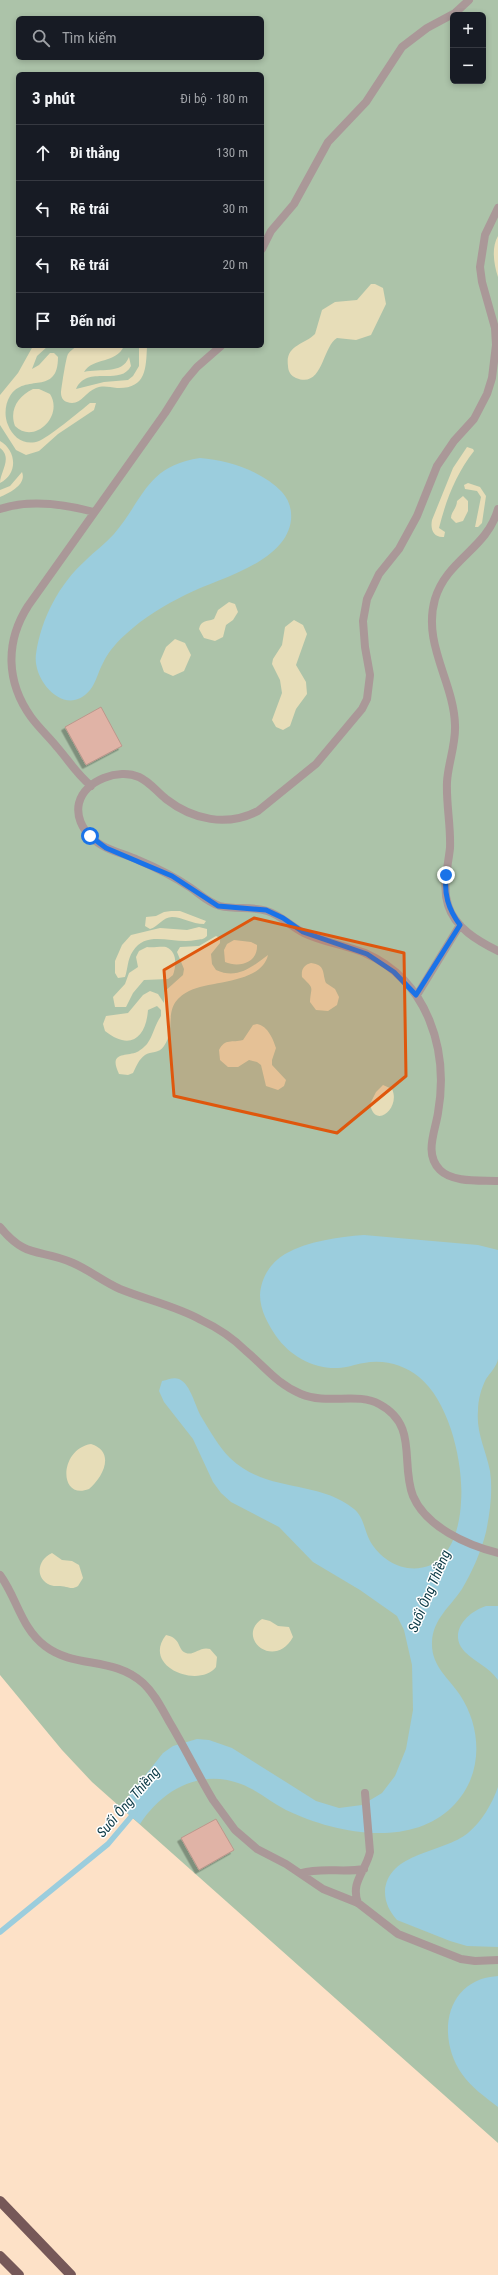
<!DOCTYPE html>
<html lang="vi">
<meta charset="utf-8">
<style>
body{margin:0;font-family:"Roboto Condensed",sans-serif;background:#242831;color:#f1f3f6}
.controls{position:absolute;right:12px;top:12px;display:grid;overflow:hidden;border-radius:6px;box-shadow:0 2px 6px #0003}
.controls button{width:36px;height:36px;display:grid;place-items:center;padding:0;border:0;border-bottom:1px solid #363941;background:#171b24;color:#f1f3f6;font:20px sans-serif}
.stop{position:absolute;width:12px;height:12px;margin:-9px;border:3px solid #1a73e8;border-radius:50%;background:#fff}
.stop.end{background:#1a73e8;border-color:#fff;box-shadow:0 1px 4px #0008}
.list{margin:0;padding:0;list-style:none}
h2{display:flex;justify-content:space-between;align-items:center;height:52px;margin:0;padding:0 16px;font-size:17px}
h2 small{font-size:13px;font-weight:400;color:#9ea1a6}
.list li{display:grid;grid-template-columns:26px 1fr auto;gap:12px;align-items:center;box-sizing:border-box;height:56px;padding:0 16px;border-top:1px solid #363941}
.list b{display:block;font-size:15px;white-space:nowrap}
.list em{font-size:13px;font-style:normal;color:#9ea1a6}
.icon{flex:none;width:22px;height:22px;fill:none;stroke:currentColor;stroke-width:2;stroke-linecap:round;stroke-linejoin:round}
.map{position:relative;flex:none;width:498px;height:2275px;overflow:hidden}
.search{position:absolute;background:#171b24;box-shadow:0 2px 6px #0003;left:16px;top:16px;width:248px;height:44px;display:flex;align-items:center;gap:10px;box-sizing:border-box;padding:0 14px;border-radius:6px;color:#9ea1a6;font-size:15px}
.panel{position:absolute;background:#171b24;box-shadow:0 2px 6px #0003;left:16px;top:72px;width:248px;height:276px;border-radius:6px}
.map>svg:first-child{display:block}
.green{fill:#acc3a9;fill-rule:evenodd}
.sand{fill:#e7ddb8}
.water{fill:#9bcddd}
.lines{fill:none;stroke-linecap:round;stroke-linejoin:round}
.stream{stroke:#9bcddd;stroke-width:5.5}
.building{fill:#e0b3a6;stroke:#bb978c;filter:url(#shadow)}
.service{stroke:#aa9898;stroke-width:8}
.primary{stroke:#765858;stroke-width:10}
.route{stroke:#1a73e8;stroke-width:5}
.marked{fill:#df570d;fill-opacity:0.2;stroke:#df570d;stroke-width:3;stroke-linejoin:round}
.labels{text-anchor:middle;stroke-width:3;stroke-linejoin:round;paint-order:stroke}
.water-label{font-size:14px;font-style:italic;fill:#073642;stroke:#fff}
</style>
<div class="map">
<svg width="498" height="2275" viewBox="0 0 498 2275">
<defs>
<filter id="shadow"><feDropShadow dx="-3.5" dy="3.5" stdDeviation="0" flood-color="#0004"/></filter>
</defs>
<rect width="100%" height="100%" fill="#fde1c7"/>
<path class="green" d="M0 0H498V2143L92 1782 62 1750 0 1675ZM453 15H483V81H453ZM18 18H262V58H18ZM18 74H262V346H18Z"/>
<path class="sand" d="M498 236V277C494 265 491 248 498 236Z
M371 284H375L383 288 386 304 371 335 356 340 337 338C322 347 323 389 296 378 291 376 288 371 288 366 285 345 304 345 315 334L322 310 335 302 357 300Z
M33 346H48L37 356 32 369 39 365 50 353H54L58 357C58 397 25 372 10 396 5 404 4 416 8 425 13 438 25 446 39 441 46 439 82 410 90 403H96L94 410 58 434 39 451 26 455 16 450 0 425V395L18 373Z
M77 346H124C116 364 93 357 84 372 100 368 122 375 129 357L131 366C120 387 87 364 76 389L104 382 128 380 133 376 139 366V346H147C146 369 146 389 117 388 109 387 103 385 96 388 85 392 80 407 67 402 63 401 61 397 61 393 61 390 66 357 68 354 70 351 74 348 77 346Z
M33 389H39L50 394C64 416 34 445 15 426 9 410 18 396 33 389Z
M0 441C17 451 18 474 0 483 0 472 13 458 0 448Z
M467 447 473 449 474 451C456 474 446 500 439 528L445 532 444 537C434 538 430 530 432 520L453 468Z
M22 472C27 484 10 493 0 497V490L10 486Z
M468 483 480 487 486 496 482 523 478 527H475L481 497 477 491 465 489 464 485Z
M463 496 468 501V511L463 521 456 523 451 518C451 512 457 508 457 501Z
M229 602 235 604 238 612 233 620 226 625 223 637 215 641 204 638 199 629C201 620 206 622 214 619L218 610Z
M294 620 303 625 307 634 296 665 306 682 307 694 296 709 290 726 283 730 276 727 272 720 282 693 280 680 272 664 273 659 282 645 285 627Z
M175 639 185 643 191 655 184 671 173 676 164 672 160 661 166 647Z
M171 911H180L206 921 204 924C192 924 182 917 172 917 163 917 158 927 150 929L145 926 146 917 156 916 164 912Z
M199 927 207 929V936C203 940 201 939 196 940 174 945 147 929 133 951 127 960 128 969 125 977L118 978 115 973V961L122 945 131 935 160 928 187 930Z
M216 936 220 938V943L211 954 212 964 216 970C237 980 252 967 268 955 261 984 212 980 189 991 160 1006 178 1026 164 1046 159 1054 151 1051 145 1055 139 1059 136 1067 133 1073L128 1075 119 1074C108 1051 126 1057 137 1052 140 1051 145 1046 147 1044 153 1036 155 1024 161 1016V1010L157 1006 148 1010C146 1038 130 1051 105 1031L103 1024 106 1016 128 1013 143 995 150 991 158 994 164 1003V992L183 975 184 969 177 952 180 947 199 946Z
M234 940 251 942 257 945C258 963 239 968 225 962L224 950 227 944Z
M147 947C153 948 161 946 166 947 178 952 176 966 173 975L168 979 144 980 133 993 126 1007H115L113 997 125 984 129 973 138 967 136 957 139 951Z
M311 963C326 965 322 973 326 983L335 989 339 997 337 1005 328 1011 316 1010 310 1002C311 985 315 990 302 977 301 969 304 965 311 963Z
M257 1024C268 1026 273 1039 276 1048L272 1060V1065L286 1080 284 1086 278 1090 266 1086 261 1065 257 1062 249 1060 238 1067H228L220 1060 219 1050C225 1038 232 1043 243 1040L253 1025Z
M383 1085 392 1089C401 1108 375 1130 370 1104L376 1092Z
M91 1444C116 1452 103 1477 89 1489 58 1501 59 1449 91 1444Z
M52 1553 62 1560 72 1561 79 1565 83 1578 78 1586C73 1589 71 1588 66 1587 61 1585 55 1587 50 1585 34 1578 38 1559 52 1553Z
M262 1619 270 1621 278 1626 289 1627 293 1637C274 1671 235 1637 262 1619Z
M166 1635C182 1638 177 1650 186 1653 194 1656 200 1646 210 1649L217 1657 216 1667C199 1689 141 1667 166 1635Z"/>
<path class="water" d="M200 458C228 460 262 471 282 492 289 500 292 509 291 520 286 563 219 578 185 595 165 605 143 618 126 634 117 642 108 652 103 663 98 672 96 683 90 690 66 719 32 681 36 654 41 619 59 584 86 560 95 551 105 544 114 534 144 499 146 466 200 458Z
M364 1235 478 1245 498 1250C498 1275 498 1300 498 1326 498 1337 498 1348 498 1359 497 1366 490 1373 486 1379 481 1389 478 1400 478 1411 476 1433 486 1450 490 1471 493 1491 490 1512 486 1532 481 1552 472 1572 462 1589 450 1607 433 1619 432 1642 431 1666 448 1677 460 1695 483 1730 483 1777 452 1807 409 1849 334 1833 286 1810 270 1802 257 1790 241 1784 200 1768 162 1790 140 1824L120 1807 163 1753 173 1746 197 1739 209 1740 232 1748 316 1801 339 1808 362 1805 382 1793 395 1776 406 1749 413 1710 412 1665 404 1630 397 1616 360 1590 313 1562 279 1527 231 1502 221 1493 213 1482 193 1439 164 1402 159 1391 162 1381C168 1380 173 1377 179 1379 191 1384 195 1407 202 1418 210 1431 219 1447 230 1458 268 1494 317 1479 354 1509 364 1517 364 1530 370 1541 382 1562 407 1575 431 1565 453 1555 460 1524 461 1502 464 1465 450 1402 419 1377 404 1365 384 1359 364 1363 355 1364 347 1368 338 1368 313 1369 290 1356 276 1336 268 1324 260 1310 260 1295 261 1278 270 1263 285 1254 308 1241 338 1237 364 1235Z
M486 1606H498V1680C488 1666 476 1663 465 1652 447 1633 467 1612 486 1606Z
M498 1787V1947L467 1946 450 1941 397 1920C390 1912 385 1903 385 1892 387 1852 444 1853 468 1833 482 1821 492 1804 498 1787Z
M498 1976V2107C485 2097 471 2087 462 2074 436 2037 445 1979 498 1976Z"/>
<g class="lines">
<path class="stream" d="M0 1932 108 1844 135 1812"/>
</g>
<path class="building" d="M101 707 122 746 86 765 65 727Z
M216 1819 234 1850 199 1870 181 1838Z"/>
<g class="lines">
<path class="service" d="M498 208 485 235 480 267 482 282 495 328 496 345 492 378 487 394 474 419 454 441 437 466 417 516 399 549 379 574 367 599 363 621 365 647 370 675 367 699 362 709 316 764 258 811C227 827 193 820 166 799 157 792 150 782 139 777 119 768 85 780 79 803 76 816 82 829 92 838 104 850 123 853 138 860 157 868 175 877 191 888 201 895 209 903 220 906 236 910 252 906 267 911 281 915 291 927 304 933 323 942 345 945 365 953 428 981 449 1050 438 1113 435 1132 424 1154 440 1170 453 1183 481 1180 498 1181
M262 249 271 231 294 204 328 142 366 102 402 47 427 28 455 13 469 0
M0 509C30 499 64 504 94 512
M498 509C487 549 447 559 435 599 422 644 454 682 455 725 456 745 448 763 447 782 446 804 451 826 450 848 448 867 442 886 448 905 455 928 478 941 498 951
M91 786C75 772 70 762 57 747 49 737 39 728 31 717 6 682 5 642 28 606L165 413 186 380 197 367 221 346
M417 995 460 925
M0 1227C27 1260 40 1248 73 1263 89 1270 104 1282 120 1289 147 1300 176 1306 201 1320 218 1328 233 1338 246 1351 265 1367 277 1384 301 1394 327 1405 358 1392 379 1404 419 1425 400 1463 413 1496 426 1527 467 1545 498 1553
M0 1575C17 1598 21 1628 45 1646 75 1669 113 1656 143 1683 155 1694 162 1709 170 1723 185 1748 198 1775 213 1800L235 1830 257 1849 286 1864 323 1889 358 1903 398 1934 461 1959 475 1961 498 1960
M301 1873C323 1867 343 1873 364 1869
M358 1903C350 1882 366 1871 370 1852L365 1793"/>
<path class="primary" d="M0 2201 71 2275
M0 2256 19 2275"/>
</g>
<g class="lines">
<path class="route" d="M90 836 106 848 172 876 218 906 266 910 283 918 303 932 367 954 394 972 416 995 460 925C448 909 444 894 446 875"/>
</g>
<path class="marked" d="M254 918 404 953 406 1076 337 1133 174 1096 164 970Z"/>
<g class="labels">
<g class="water-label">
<text transform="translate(429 1591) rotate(-67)" y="5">Suối Ông Thiềng</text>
<text transform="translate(128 1802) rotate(-49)" y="5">Suối Ông Thiềng</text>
</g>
</g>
</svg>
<div class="controls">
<button>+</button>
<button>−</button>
</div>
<div class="stop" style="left:90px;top:836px"></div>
<div class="stop end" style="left:446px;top:875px"></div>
<div class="search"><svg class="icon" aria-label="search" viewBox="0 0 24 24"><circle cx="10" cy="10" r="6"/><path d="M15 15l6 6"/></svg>Tìm kiếm</div>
<section class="panel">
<h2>3 phút<small>Đi bộ · 180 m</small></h2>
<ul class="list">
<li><svg class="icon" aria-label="ahead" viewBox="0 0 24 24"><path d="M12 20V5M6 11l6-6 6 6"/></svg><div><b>Đi thẳng</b></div><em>130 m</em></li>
<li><svg class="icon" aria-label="left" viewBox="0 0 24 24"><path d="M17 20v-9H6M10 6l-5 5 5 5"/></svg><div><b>Rẽ trái</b></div><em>30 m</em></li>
<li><svg class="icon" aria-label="left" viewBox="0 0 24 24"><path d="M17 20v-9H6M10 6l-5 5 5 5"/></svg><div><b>Rẽ trái</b></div><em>20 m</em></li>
<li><svg class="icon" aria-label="arrive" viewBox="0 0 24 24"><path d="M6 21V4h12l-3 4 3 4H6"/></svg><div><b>Đến nơi</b></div></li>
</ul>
</section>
</div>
